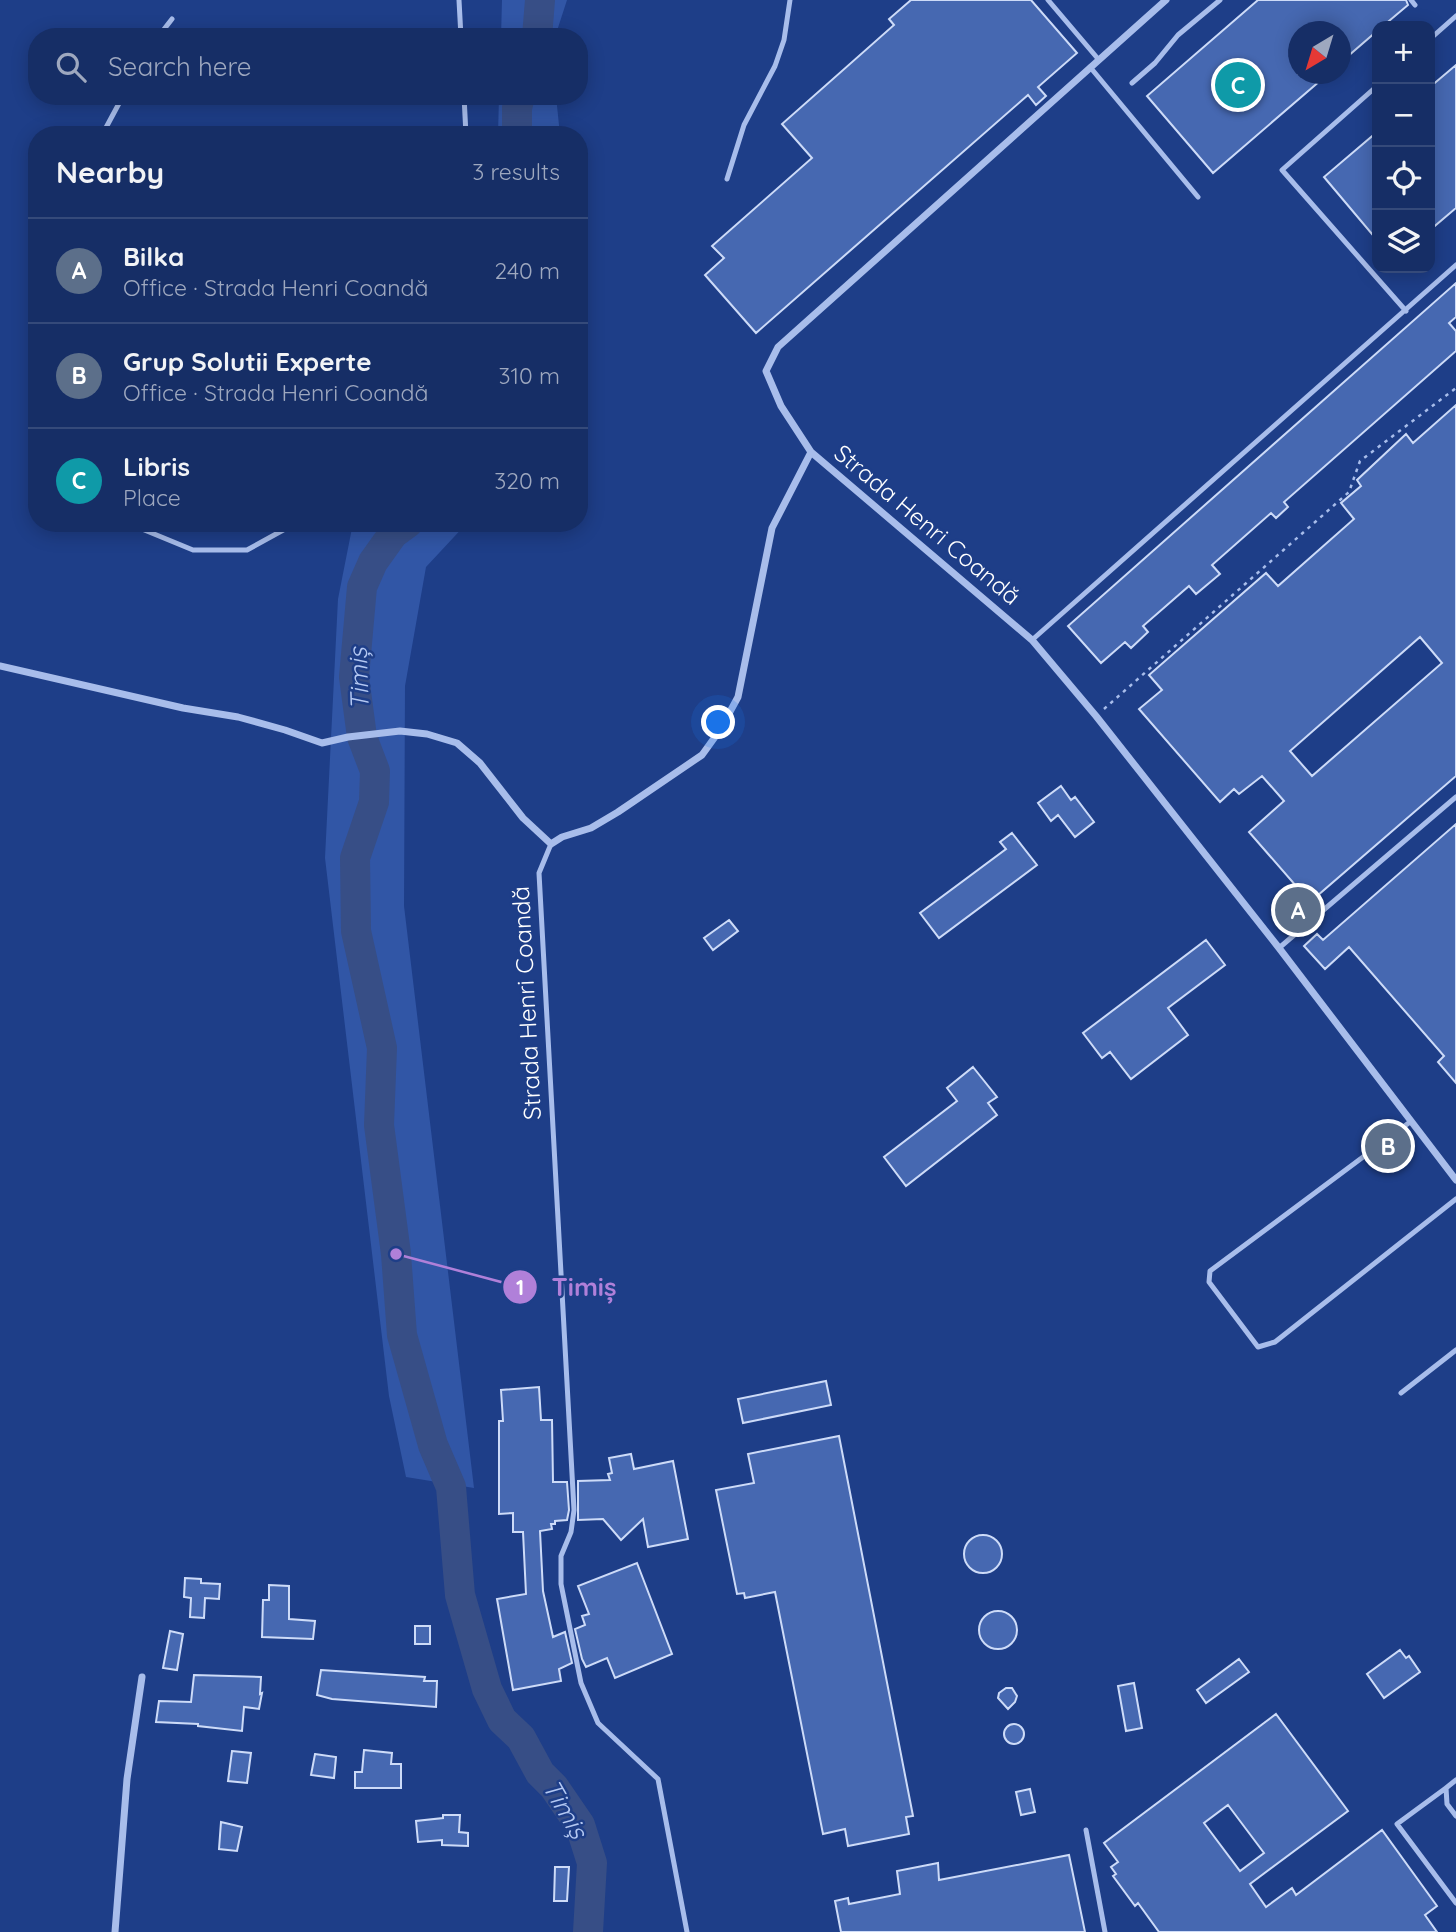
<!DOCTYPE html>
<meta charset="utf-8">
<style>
body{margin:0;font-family:Quicksand,sans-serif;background:#1f366c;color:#f1f3f6}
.controls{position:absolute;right:21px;top:21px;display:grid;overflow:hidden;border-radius:14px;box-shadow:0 4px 18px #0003}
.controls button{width:63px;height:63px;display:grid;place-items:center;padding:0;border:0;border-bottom:2px solid #354a7a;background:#162e66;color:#f1f3f6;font:35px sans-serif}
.compass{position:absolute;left:1288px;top:21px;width:63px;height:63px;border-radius:50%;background:#162e66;box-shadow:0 4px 18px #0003;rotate:218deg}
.you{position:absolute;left:719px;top:723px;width:24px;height:24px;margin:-18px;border:5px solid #fff;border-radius:50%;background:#1a73e8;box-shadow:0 0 0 10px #1a73e833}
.badge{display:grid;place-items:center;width:46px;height:46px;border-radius:50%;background:#bca0f2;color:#fff;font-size:23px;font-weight:700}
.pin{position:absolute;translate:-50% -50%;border:4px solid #fff;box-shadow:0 2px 7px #0006}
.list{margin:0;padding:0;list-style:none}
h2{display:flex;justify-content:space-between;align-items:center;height:91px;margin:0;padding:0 28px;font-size:30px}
h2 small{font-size:23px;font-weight:400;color:#9ea8bf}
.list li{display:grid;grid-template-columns:46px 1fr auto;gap:21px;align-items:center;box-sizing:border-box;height:105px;padding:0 28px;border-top:2px solid #354a7a}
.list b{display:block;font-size:26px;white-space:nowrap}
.list p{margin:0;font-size:23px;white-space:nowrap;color:#9ea8bf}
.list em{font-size:23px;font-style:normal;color:#9ea8bf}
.icon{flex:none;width:38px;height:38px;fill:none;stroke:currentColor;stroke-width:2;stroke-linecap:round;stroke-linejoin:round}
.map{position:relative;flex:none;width:1456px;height:1932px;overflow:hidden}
.search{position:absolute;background:#162e66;box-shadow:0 4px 18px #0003;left:28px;top:28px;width:560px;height:77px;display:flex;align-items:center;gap:18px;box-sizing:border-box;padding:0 24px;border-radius:28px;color:#9ea8bf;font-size:26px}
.panel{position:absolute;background:#162e66;box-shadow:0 4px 18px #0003;left:28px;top:126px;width:560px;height:406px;border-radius:28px}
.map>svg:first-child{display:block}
.green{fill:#3156a6}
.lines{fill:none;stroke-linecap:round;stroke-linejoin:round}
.river{stroke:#374e86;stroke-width:30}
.building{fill:#4668b1;stroke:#cddbf8;stroke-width:2;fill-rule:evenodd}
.path{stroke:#a8bdeb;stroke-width:2.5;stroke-dasharray:3.5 5;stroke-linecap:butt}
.service{stroke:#a8bdeb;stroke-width:5}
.minor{stroke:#a8bdeb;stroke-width:7}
.labels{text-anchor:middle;stroke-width:5;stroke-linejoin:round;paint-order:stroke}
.street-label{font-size:24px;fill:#fff;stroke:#1e3e88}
.water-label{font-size:26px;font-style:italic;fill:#b4c8f2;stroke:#1e3e88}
.leader{fill:none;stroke:#b080d9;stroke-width:2.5}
.callout-dot{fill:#b080d9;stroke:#1e3e88;stroke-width:2.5}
.mark-label{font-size:21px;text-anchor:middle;font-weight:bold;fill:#fff}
.callout-label{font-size:26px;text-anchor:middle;font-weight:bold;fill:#b080d9;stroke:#1e3e88;stroke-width:5;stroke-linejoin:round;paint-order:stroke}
</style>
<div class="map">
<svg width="1456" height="1932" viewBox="0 0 1456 1932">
<rect width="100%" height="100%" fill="#1e3e88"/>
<path class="green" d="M502 0H567L555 37H501Z
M499 96H556L560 135H498Z
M353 523H467L426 567 405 686 404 906 474 1488 406 1477 389 1396 325 858 338 599Z"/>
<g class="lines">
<path class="river" d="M537 37 540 0
M517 135V108L520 96
M408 523 393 534 373 562 362 587 354 677 362 737 375 771 374 802 355 858 356 931 382 1048 379 1125 396 1254 402 1335 433 1445 451 1487 460 1595 487 1689 502 1720 521 1738 540 1773 554 1787 580 1825 592 1863 588 1932"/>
</g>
<path class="building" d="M911 0H1031L1077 53 1038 87 1046 96 1036 105 1028 95 756 333 705 275 724 258 712 246 812 158 782 124 894 25 889 19Z
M1258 0H1406L1408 5 1383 26H1377V31L1340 63V32H1298V74H1328L1213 173 1147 96Z
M1456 65V208L1430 230V87Z
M1377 132V240L1324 177Z
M1456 283V317L1449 323 1456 331V351L1284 502 1288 507 1276 518 1271 513 1212 565 1220 574 1196 594 1189 586 1143 626 1148 632 1131 648 1125 642 1101 663 1068 626Z
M1456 405V776L1310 902 1249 832 1284 801 1262 776 1239 794 1234 789 1220 802 1139 709 1162 690 1149 675 1266 573 1278 586 1354 519 1341 503 1361 486 1357 480 1406 434 1413 443ZM1420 637 1442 663 1312 776 1290 751Z
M1061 786 1071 800 1075 797 1094 822 1075 837 1058 815 1051 821 1038 803Z
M1456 824V1083L1438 1062 1444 1056 1349 947 1325 969 1304 946 1317 934 1323 940Z
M1012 833 1037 865 939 938 920 913 1006 849 1000 842Z
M729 920 738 931 713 950 704 938Z
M1206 940 1225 965 1168 1008 1188 1035 1131 1079 1110 1052 1102 1058 1083 1033Z
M973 1067 997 1097 988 1103 997 1115 906 1186 884 1157 957 1101 947 1088Z
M826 1381 831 1405 743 1423 738 1399Z
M539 1387 541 1420H552L553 1482H567L569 1510 567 1520 555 1521V1524H551L552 1529 540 1531 543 1591 553 1637 565 1632 572 1663 559 1669 561 1681 513 1690 497 1599 526 1594 523 1532H513V1513L499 1514V1421H503L501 1390Z
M839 1436 913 1816 906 1817 909 1834 848 1846 845 1829 823 1834 775 1592 745 1598 744 1593 737 1594 716 1490 754 1483 748 1454Z
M631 1454 634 1469 673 1461 688 1539 648 1547 643 1519 621 1540 603 1519 578 1520V1481L610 1480 608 1474 612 1473 609 1458Z
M964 1554a19 19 0 1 1 38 0a19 19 0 1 1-38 0Z
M637 1563 672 1654 615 1678 607 1658 586 1667 582 1659 575 1629 585 1625 582 1616 589 1614 578 1586Z
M185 1578 201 1579V1583L220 1584 219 1599 205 1598 204 1618 190 1617 191 1598 184 1597Z
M269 1585 289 1586V1619L315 1621 313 1639 262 1637 263 1600H269Z
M979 1630a19 19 0 1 1 38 0a19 19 0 1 1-38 0Z
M415 1626H430V1644H415Z
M170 1631 183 1634 177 1670 163 1668Z
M1400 1650 1406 1658 1409 1656 1420 1672 1384 1698 1367 1674Z
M1239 1659 1249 1672 1206 1703 1197 1690Z
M321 1670 425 1677 424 1681H437L436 1707 332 1699 317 1695Z
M194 1675 261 1677 260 1694 262 1693 259 1709 244 1707 242 1731 198 1726V1724L156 1722 159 1701 191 1702Z
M1134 1683 1142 1728 1126 1731 1118 1686Z
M1006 1688H1012L1017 1696 1015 1702 1008 1709 998 1698 999 1693Z
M1276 1714 1348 1811 1250 1884 1266 1907 1292 1888 1296 1895 1382 1830 1437 1906 1425 1915 1437 1932H1159L1138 1903 1135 1906 1113 1876 1116 1874 1111 1867 1118 1862 1104 1843ZM1228 1805 1264 1853 1240 1871 1204 1823Z
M1004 1734a10 10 0 1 1 20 0a10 10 0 1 1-20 0Z
M364 1750 392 1753 391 1764H401V1788H355V1772H362Z
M232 1751 251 1753 247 1783 228 1781Z
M315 1754 336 1757 334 1778 311 1775Z
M1030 1789 1035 1812 1021 1815 1016 1792Z
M443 1815H460L459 1832 468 1833V1846L442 1845V1840L418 1842 416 1821 443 1818Z
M221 1822 242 1827 237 1851 219 1849Z
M1069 1855 1085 1932H841L835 1901 848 1898 849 1904 900 1894 897 1871 938 1863 939 1880Z
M555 1867H569L567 1901H554Z"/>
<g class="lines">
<path class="path" d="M1104 709 1349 492 1360 461 1456 388"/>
<path class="service" d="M459 0 461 37
M1048 0 1099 60
M1411 0 1415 5
M158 37 172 19
M1430 39 1456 16
M1090 67 1198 197
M1132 83 1155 63 1178 35 1220 0
M1377 86 1282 170 1406 311
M464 96 466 135
M102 135 123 96
M727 179 744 125 775 66 784 40 790 0
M133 523 142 529 193 550H247L296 523
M1032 640 1456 265
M551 844 539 873 574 1510 571 1532 561 1556V1584L581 1683 598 1723 658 1779 687 1932
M1279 948 1456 797
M1410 1122 1210 1271 1209 1282 1258 1347 1275 1342 1456 1199
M1401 1393 1456 1350
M1456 1780 1446 1788 1447 1804 1456 1816
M1446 1788 1397 1824 1456 1903
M1086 1830 1105 1932"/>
<path class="minor" d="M1166 0 778 347 766 371 781 406 811 452 1032 640 1096 716 1279 948 1456 1180
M0 666 183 708 238 717 285 730 322 743 348 737 400 731 427 734 457 743 480 763 523 818 551 844 562 837 591 828 618 812 702 755 720 730 738 697 772 528 811 452
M115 1932 127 1779 142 1677"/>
</g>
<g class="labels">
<g class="street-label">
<text transform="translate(927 525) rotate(40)" y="8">Strada Henri Coandă</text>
<text transform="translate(527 1003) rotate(-93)" y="8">Strada Henri Coandă</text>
</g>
<g class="water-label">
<text transform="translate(359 679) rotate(-92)" y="9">Timiș</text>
<text transform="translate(565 1809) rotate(60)" y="9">Timiș</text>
</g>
</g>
<path class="leader" d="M396 1254L520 1287"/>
<g class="callout-dot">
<circle cx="396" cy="1254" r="7"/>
<circle cx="520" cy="1287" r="18"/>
</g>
<g class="mark-label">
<text x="520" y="1295">1</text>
</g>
<g class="callout-label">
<text x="584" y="1296">Timiș</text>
</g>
</svg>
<div class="controls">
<button>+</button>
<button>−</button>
<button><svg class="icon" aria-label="locate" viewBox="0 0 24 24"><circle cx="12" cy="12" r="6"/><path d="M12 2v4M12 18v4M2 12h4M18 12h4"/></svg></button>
<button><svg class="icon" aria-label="layers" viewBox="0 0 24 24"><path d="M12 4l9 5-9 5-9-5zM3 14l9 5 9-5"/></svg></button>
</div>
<svg class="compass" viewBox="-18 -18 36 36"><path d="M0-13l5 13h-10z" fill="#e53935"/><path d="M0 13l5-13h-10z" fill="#9ea8bf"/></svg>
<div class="you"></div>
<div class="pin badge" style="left:1298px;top:910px;background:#5c6f8a">A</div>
<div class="pin badge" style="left:1388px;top:1146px;background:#5c6f8a">B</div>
<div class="pin badge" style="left:1238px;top:85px;background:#0f9aa8">C</div>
<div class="search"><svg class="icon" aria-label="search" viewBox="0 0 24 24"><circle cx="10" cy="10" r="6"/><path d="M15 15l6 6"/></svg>Search here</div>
<section class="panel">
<h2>Nearby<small>3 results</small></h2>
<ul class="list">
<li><span class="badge" style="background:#5c6f8a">A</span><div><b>Bilka</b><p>Office · Strada Henri Coandă</p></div><em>240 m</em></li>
<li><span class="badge" style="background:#5c6f8a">B</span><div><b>Grup Solutii Experte</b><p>Office · Strada Henri Coandă</p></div><em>310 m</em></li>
<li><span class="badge" style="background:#0f9aa8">C</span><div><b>Libris</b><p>Place</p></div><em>320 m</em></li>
</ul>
</section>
</div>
